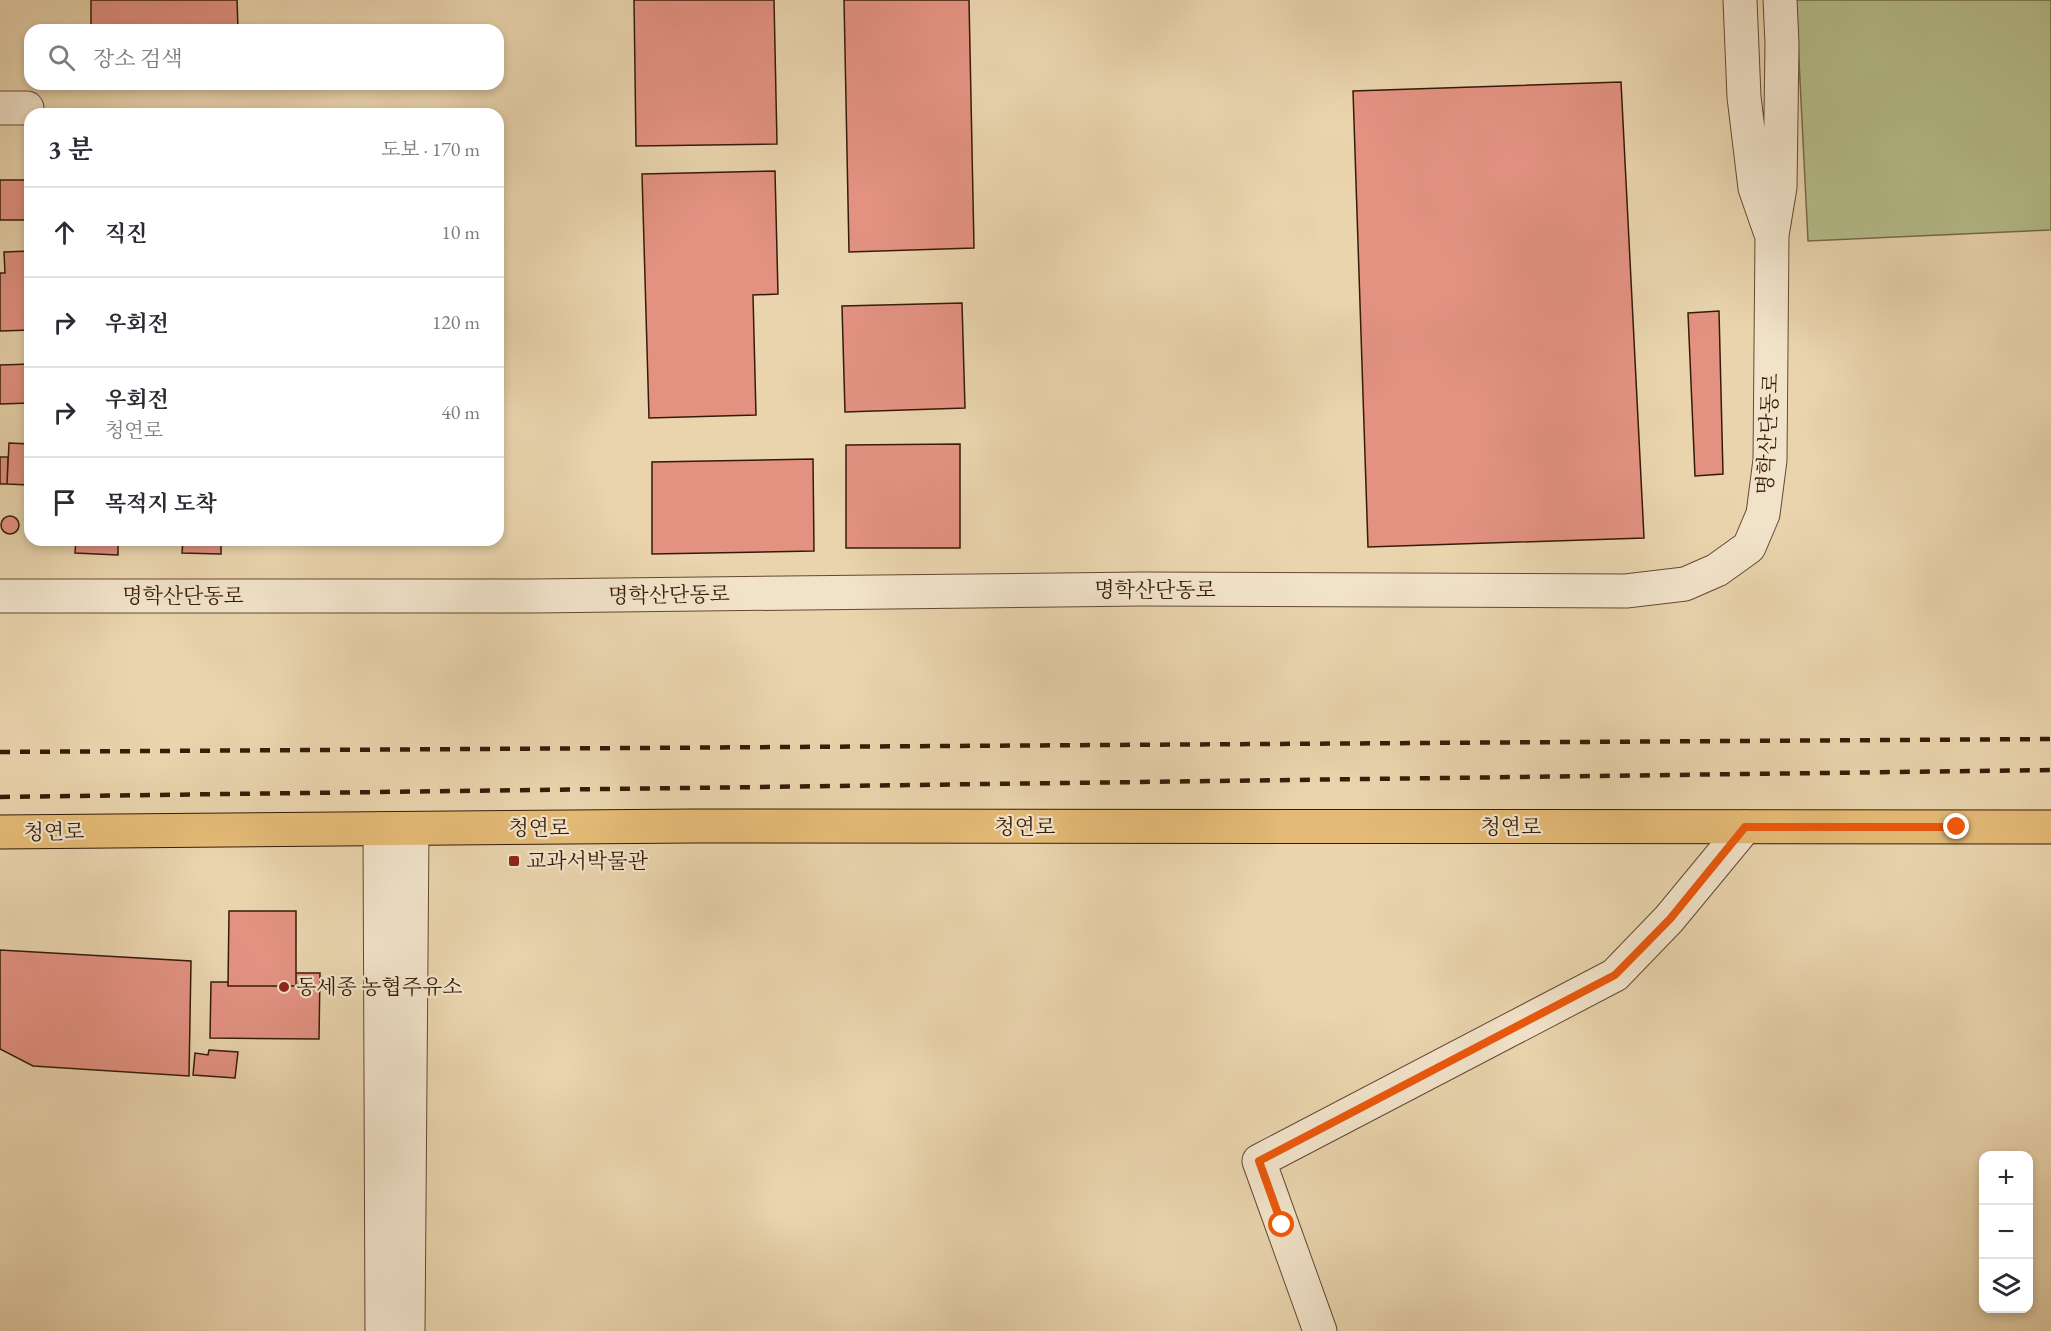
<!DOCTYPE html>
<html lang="ko">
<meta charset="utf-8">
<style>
body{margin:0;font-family:"EB Garamond","Noto Serif KR",serif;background:#f2f2f3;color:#2b2b33}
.controls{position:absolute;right:18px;bottom:18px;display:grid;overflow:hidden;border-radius:12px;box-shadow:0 3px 9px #0003}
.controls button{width:54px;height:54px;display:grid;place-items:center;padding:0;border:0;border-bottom:2px solid #e1e1e2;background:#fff;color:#2b2b33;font:30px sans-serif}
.stop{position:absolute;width:18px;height:18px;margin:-14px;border:4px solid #ea580c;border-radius:50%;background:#fff}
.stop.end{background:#ea580c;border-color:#fff;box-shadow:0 2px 6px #0008}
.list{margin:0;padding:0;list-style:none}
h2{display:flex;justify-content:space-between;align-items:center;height:78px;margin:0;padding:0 24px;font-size:26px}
h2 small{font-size:20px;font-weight:400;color:#7c7c81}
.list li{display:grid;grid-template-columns:39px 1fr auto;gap:18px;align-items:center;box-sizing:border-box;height:90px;padding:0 24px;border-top:2px solid #e1e1e2}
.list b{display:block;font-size:22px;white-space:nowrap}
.list p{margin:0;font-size:20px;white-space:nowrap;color:#7c7c81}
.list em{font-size:20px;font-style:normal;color:#7c7c81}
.icon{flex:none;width:33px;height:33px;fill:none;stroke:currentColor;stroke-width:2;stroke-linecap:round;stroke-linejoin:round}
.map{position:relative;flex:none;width:2051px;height:1331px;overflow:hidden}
.search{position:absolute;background:#fff;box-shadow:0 3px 9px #0003;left:24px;top:24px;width:480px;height:66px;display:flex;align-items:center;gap:15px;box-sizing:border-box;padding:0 21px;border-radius:18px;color:#7c7c81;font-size:22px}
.panel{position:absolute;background:#fff;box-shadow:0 3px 9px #0003;left:24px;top:108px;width:480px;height:438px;border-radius:18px}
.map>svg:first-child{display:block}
.green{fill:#b5bd8a;stroke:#766c49;stroke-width:1.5}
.building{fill:#e39282;stroke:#371b08;stroke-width:1.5}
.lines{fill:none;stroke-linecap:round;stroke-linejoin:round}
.minor-casing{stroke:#644931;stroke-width:35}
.major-casing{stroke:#371b08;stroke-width:35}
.minor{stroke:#f1e3ca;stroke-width:33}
.major{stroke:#e4ba76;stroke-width:33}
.rail{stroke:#371b08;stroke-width:4.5;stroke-dasharray:10 10;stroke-linecap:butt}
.route{stroke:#ea580c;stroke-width:8}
.poi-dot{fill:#8f2418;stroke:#f1e3ca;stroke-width:2}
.labels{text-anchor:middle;stroke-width:4.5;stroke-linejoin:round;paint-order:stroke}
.street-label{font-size:21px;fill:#371b08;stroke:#f1e3ca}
.poi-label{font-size:21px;fill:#371b08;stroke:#f1e3ca;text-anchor:start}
</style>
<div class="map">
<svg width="2051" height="1331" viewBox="0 0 2051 1331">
<rect width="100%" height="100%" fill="#e9d4ad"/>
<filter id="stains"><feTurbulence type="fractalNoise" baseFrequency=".00333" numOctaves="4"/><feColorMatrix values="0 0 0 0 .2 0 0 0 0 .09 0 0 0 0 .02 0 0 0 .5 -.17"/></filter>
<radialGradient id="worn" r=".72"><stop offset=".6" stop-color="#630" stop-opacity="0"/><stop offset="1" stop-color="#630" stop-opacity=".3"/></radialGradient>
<path class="green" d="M1796 0H2051V230L1808 241Z"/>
<path class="building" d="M91 0H237L238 30H91Z
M634 0H774L777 144 636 146Z
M844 0H969L974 248 849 252Z
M1621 82 1644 538 1368 547 1353 91Z
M775 171 778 294 753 295 756 415 649 418 642 174Z
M0 180H28V220H0Z
M30 251V330L0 331V273H5L4 252Z
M962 303 965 408 845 412 842 306Z
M1719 311 1723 474 1695 476 1688 313Z
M30 364V403L0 404V365Z
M9 443 30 444 29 485 7 484Z
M960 444V548H846V445Z
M0 457H8L7 484H0Z
M813 459 814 551 652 554V462Z
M1 525a9 9 0 1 1 18 0a9 9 0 1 1-18 0Z
M76 540H118V555L75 553Z
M183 540H221V554L182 553Z
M229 911H296V986H228Z
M0 950 191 961 189 1076 33 1066 0 1049Z
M296 973H320L319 1039 210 1038 211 982H228V986H296Z
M209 1050 238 1052 235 1078 193 1075 195 1053 208 1055Z"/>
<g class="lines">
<g class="minor-casing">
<path id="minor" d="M1740 0 1744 97 1755 188 1770 231
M0 108H27
M0 596H534L1142 589 1626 591 1685 584 1717 570 1749 547 1763 514 1770 460 1772 235 1780 187 1782 44 1780 0
M380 829 382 1331
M408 1331 412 829
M1320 1331 1259 1161 1615 975 1669 919 1745 827"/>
</g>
<g class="major-casing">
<path id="major" d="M0 832 694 826 2051 827"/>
</g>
<use href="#minor" class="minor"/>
<use href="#major" class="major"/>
<path class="rail" d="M0 752 2051 739
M0 797 2051 770"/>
</g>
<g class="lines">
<path class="route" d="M1282 1225 1259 1161 1615 975 1670 919 1745 827H1957"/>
</g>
<g class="poi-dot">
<rect x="508" y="855" width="12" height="12" rx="3"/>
<circle cx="284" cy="987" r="6"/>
</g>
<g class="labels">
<g class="street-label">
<text transform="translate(1768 434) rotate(-87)" y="7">명학산단동로</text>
<text x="1155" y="597">명학산단동로</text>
<text transform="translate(669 595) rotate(-1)" y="7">명학산단동로</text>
<text x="183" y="603">명학산단동로</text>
<text x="1025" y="834">청연로</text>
<text x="1511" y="834">청연로</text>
<text x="539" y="835">청연로</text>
<text transform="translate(54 832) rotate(-1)" y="7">청연로</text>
</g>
<g class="poi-label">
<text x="526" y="868">교과서박물관</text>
<text x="296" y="994">동세종 농협주유소</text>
</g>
</g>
<rect width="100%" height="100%" filter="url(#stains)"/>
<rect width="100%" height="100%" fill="url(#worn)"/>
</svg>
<div class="controls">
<button>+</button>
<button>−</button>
<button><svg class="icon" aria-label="layers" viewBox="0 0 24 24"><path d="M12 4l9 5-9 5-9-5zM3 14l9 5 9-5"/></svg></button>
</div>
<div class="stop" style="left:1282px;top:1225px"></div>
<div class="stop end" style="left:1957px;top:827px"></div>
<div class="search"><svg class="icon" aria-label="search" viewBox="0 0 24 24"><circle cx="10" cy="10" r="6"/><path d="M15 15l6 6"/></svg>장소 검색</div>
<section class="panel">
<h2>3 분<small>도보 · 170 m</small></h2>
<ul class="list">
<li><svg class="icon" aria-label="ahead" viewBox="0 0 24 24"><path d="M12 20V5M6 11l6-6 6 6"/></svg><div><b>직진</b></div><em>10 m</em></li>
<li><svg class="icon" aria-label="right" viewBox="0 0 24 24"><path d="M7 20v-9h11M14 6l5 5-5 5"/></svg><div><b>우회전</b></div><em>120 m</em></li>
<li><svg class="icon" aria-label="right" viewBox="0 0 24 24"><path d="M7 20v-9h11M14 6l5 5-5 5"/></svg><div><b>우회전</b><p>청연로</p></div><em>40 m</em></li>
<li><svg class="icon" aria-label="arrive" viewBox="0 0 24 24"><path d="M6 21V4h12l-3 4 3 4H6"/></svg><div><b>목적지 도착</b></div></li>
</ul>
</section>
</div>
